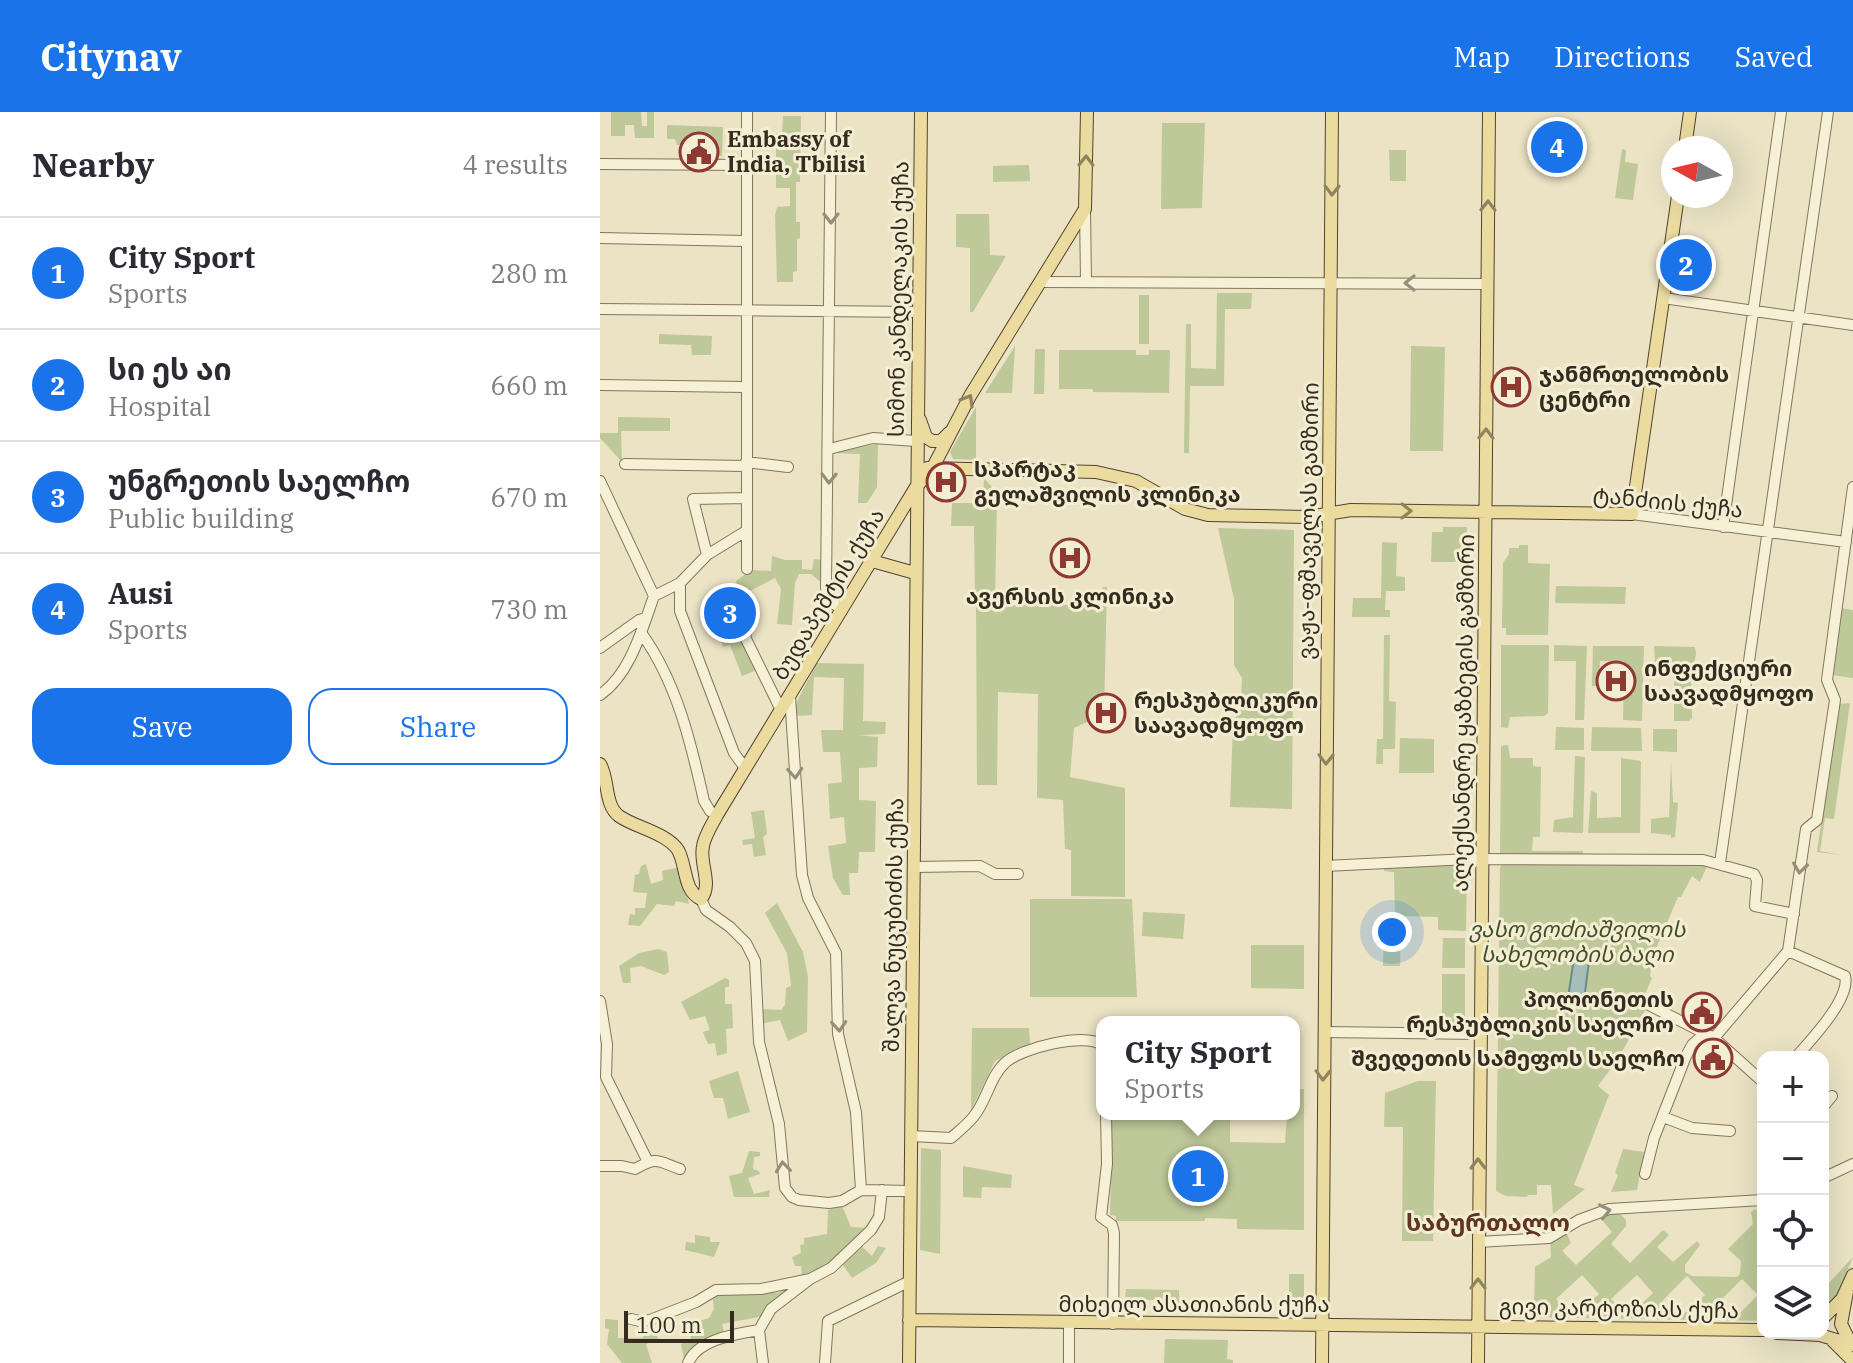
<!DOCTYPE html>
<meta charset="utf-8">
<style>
body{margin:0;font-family:"IBM Plex Serif","Noto Sans Georgian",serif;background:#f7f7f7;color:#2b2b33}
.controls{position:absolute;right:24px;bottom:24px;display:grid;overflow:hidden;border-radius:16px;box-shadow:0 8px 32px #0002}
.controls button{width:72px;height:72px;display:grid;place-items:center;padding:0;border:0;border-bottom:2px solid #e1e1e2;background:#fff;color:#2b2b33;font:40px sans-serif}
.compass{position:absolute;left:1061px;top:24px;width:72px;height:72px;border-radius:50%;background:#fff;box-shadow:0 8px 32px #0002;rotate:278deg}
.scale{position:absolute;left:24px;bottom:20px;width:110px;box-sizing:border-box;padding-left:8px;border:4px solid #352c1f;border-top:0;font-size:22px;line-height:28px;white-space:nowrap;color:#352c1f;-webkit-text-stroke:6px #f3edd3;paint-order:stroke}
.you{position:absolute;left:792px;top:820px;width:28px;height:28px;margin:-20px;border:6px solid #fff;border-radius:50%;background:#1a73e8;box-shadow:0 0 0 12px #1a73e833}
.badge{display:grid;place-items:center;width:52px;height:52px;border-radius:50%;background:#1a73e8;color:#fff;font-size:26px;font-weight:700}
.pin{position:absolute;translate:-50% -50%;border:4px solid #fff;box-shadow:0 2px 8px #0006}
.popup{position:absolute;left:496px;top:904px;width:204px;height:104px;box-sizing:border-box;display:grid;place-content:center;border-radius:16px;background:#fff;filter:drop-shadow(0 2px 6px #0005);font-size:26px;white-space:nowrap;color:#7c7c81}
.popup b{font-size:30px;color:#2b2b33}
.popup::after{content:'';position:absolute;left:50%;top:100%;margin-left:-16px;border:16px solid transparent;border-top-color:#fff}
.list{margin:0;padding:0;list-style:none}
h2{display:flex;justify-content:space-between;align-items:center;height:104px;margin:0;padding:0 32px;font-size:34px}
h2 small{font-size:26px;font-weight:400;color:#7c7c81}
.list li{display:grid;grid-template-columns:52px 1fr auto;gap:24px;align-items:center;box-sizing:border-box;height:112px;padding:0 32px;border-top:2px solid #e1e1e2}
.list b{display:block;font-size:30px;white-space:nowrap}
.list p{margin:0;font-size:26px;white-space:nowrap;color:#7c7c81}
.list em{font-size:26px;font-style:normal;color:#7c7c81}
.actions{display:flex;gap:16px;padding:24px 32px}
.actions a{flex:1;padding:18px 0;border:2px solid #1a73e8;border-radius:24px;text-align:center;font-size:28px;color:#1a73e8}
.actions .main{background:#1a73e8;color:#fff}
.icon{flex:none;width:44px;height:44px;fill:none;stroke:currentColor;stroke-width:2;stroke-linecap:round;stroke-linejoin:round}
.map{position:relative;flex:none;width:1253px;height:1251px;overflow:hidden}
header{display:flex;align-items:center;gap:48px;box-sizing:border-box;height:112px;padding:0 40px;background:#1a73e8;color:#fff}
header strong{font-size:38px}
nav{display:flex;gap:44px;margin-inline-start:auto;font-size:28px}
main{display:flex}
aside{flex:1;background:#fff}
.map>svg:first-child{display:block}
.green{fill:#bec899;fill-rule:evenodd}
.water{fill:#a6beb9;stroke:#6d8c87;stroke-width:2}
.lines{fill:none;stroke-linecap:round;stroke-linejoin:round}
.minor-casing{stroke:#84755c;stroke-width:12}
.major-casing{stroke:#524330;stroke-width:14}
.minor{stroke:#f6f0d7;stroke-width:10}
.major{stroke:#ebdb9f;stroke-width:12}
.oneway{stroke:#90845f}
.oneway2{stroke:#968e7b}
.labels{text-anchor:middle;stroke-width:6;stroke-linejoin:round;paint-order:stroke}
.poi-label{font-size:22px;font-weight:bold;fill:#352c1f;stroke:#f3edd3;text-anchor:start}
.street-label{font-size:22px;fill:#352c1f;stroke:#f3edd3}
.park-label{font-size:22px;font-style:italic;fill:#425027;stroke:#f3edd3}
.neighbourhood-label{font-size:24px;font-weight:bold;fill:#5f3521;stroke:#f3edd3}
</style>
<header>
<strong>Citynav</strong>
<nav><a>Map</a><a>Directions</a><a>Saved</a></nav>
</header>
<main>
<aside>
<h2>Nearby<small>4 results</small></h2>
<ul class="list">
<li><span class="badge">1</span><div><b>City Sport</b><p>Sports</p></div><em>280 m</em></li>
<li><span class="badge">2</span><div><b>სი ეს აი</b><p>Hospital</p></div><em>660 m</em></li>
<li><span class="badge">3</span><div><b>უნგრეთის საელჩო</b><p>Public building</p></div><em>670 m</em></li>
<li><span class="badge">4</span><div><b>Ausi</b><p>Sports</p></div><em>730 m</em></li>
</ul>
<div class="actions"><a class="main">Save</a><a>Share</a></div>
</aside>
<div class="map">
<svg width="1253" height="1251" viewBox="0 0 1253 1251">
<rect width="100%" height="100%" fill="#ebe3c4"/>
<path class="green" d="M11 0H41L42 14H47V0H54V26H35L34 13H25V24H11Z
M183 4H201L200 70H196V110H200V126L197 127V159L193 160V170H177L175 103 177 95 190 94V76H176V21H182Z
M562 11H605L602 96 561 97Z
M67 13 123 15 122 44 109 43V22H88V33H77L75 27H67Z
M1022 37 1026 38 1025 50 1038 52 1033 88 1015 86Z
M789 38H806V69H790Z
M429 53 430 69 393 70V54Z
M356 102H389L390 143 406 144 373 200H370V136L356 135Z
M617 181H652L651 197H625L624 274H590L589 341H584L586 212H591V256L616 257Z
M539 183H549V232H539Z
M59 222 112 224 111 243H92L91 233 59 232Z
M415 234 412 281H385Z
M811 234 845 235 843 339H810Z
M435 237H445L444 282H434Z
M459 238H536V243H549V238H570L569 281 493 280V277H459Z
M376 295V348L353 347 350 340Z
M18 305 70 306V319H21L22 350 0 326V321H18Z
M278 332 277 375 267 391H258L260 342 233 341Z
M384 366 396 380 433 381V385L397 386 395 490H375L374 414H351L352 391H383Z
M843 415H867L866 450H831L832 420H843Z
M618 416 694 418 692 697 630 695 633 612 641 590 642 566 634 553V487Z
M782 430 797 431 796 464 805 465V479H786L785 498H790V505H752L753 486H781Z
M919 433H928V451L950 452 948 523H906V516H902L903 451 909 442V436H919Z
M172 444 185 448H202V457L212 458 214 447 223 448V472L211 462H199L195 471 192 513 177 512 181 477 175 466 138 485 136 469 151 458 171 459Z
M956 474 1026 475 1025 492 955 491Z
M503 475H507L504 602 474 616 470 665 525 676V785L471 784V738L465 737 463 688 437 686 438 582 398 580 397 673H377L376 493H491Z
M1241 496 1253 498V566L1232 563Z
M117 512H139L157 558 142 564 130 533 123 535Z
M784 523H790L789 589 796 590 795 637H783V652H776L777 627H783Z
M901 533H949L948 601 944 604 910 605 908 616 901 615Z
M954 533 987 534 984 608H975L976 549H954Z
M993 534H1044L1042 609 1023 608 1024 549H1000L999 574H992Z
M1054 534 1095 535 1096 542 1091 565 1092 606 1089 609H1074V551L1055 550Z
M217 551 264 552 263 609 286 610 285 622 258 623 278 625 277 655 259 656V688L276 689 275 740H259L258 761H249L250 783H243L233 766 228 734 246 731 244 705 230 707 228 672 242 670 240 640H223L221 618H243L244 566 214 565 212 603 196 604 195 593Z
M1250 591 1234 707 1225 706 1220 739 1242 743 1217 740 1238 592Z
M956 615 984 616V638H955Z
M992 615 1041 616 1042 639H991Z
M1053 617H1077V640L1053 639Z
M800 626 834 627V661H799Z
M908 633 910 646H933V654L941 655 940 725H933L932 739H983V742H900L901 634Z
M975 644 985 645 983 721 953 720 954 708 973 705Z
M1021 646 1041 649 1040 721H988L991 679 997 681V706L1021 705Z
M1071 649 1073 690 1078 691 1075 725 1071 726V723L1051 721V707L1069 705Z
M164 698 167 722 163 725 166 743 154 745 152 732 143 733 142 728 155 726 151 700Z
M903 750H1021L1107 754 1100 770 1092 764 1081 785H1078L1052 846 1050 864 1052 866 1041 891 1047 895 1018 947 998 974 1009 983 974 1073 985 1077 953 1102 951 1073H937V1083H928L927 1085 906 1084 896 1079 900 756Z
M46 752 51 772 63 768 62 759 80 755 89 792 76 789 74 794 57 792 40 814 28 813 30 802 35 803V796H45L47 781 33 780 35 763 39 762 41 754Z
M867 752 866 819 838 818V805L795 804 794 760 784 759V755Z
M430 787H532L537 885H430Z
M177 791 203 840 208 865 207 920 188 929 180 908 161 912V897L181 898 185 893 186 876 191 874 187 841 165 801Z
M543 800 585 802 583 827 542 824Z
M784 821H801L800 854H783Z
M843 826H865V856H842Z
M651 833H704V877L651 876Z
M58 837 67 840 69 860 64 863 41 854 30 856 31 871H23L19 854 39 841Z
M842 862H865V915H842Z
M125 866 129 868V875H125V892H132L133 916 126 917 127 941 117 944 115 931 108 932 103 920 110 918 105 904 90 908 81 890Z
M372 916H429L430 933 395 949 371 998Z
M138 959 150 1000 128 1007 123 986H114L109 969Z
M818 969H836L833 1129H802L803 1015H784L785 981Z
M694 977H704V1118L637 1117V1107L605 1106V1109H516V1104L510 1103 512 1002H627L630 1004V1030L685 1031 687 1002H694Z
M321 1036 341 1038 340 1142 320 1138Z
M1023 1037 1044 1040 1037 1078 1011 1080 1018 1063 1015 1061Z
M149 1039 160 1040V1044L154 1045 153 1057 159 1059 160 1062 148 1066 154 1082 170 1078 169 1085H134L129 1064 142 1061Z
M363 1054 412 1063 411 1076 382 1075 381 1086 363 1085Z
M242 1094 251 1115 269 1116 228 1155 202 1163 201 1154H195L192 1145 201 1141 200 1133 204 1132V1126L227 1122 228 1098Z
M1155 1097 1161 1100 1163 1106 1159 1117 1163 1122V1209L927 1205H916L913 1195 934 1194 935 1155 951 1145 950 1130 966 1120 971 1131 962 1139 976 1153 1012 1120 997 1102 1018 1100 1026 1108V1114L1011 1132 1030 1151 1063 1118 1069 1123 1057 1135 1073 1150 1097 1129 1100 1133 1085 1153V1160L1092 1164 1137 1165 1140 1162 1141 1149 1128 1137 1153 1112 1151 1100ZM982 1163 999 1182 973 1205 956 1187ZM1037 1163 1053 1181 1028 1205 1011 1187ZM1087 1164 1105 1183 1079 1206 1062 1189ZM1142 1167 1158 1183 1133 1208 1118 1191Z
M95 1123 110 1125V1130H120L114 1145 85 1138 86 1130 95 1131Z
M260 1133 272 1144 278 1134 286 1136 276 1151 252 1166 241 1150Z
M1253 1145 1236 1186 1223 1199V1163L1230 1170Z
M689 1162H704V1199H689Z
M206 1170 164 1204 122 1212 125 1224 84 1248 81 1232 91 1227 89 1212 109 1206 114 1197 112 1180 177 1181Z
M526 1177 579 1178V1198H556V1188L525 1187Z
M5 1207 18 1208V1226H43L44 1220 48 1222 53 1220 55 1215 58 1227 46 1232 52 1251H22L7 1232 9 1217 5 1216Z
M565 1227 628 1228 627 1247 633 1248V1251H564Z"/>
<path class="water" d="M974 846 989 849 984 888 968 886Z"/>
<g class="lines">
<g class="minor-casing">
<path id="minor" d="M147 0V457
M231 0 226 476 228 487 242 498
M0 52 147 53
M485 97 486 169
M0 126 146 129
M441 170 888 172
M1063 186 1253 213
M0 197 318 200
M0 273 146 275
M229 337 273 326 316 329
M146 350 188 355
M25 352 146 354
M0 369 54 484
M1032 402 1246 430
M1123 415 1181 0
M107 443 93 387 146 386
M80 471V499L134 641 145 656
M54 484 80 471 107 443 146 419
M141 491 146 527 181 598
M42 522C77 571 91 631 104 689L110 699 117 703
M0 536 39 508 46 506
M0 583C31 561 42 517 54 484
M190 584 202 763 208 786 236 841 238 922 256 1000 261 1078
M1120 751 1228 0
M725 754 869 747 1103 748 1154 762 1157 768 1155 794 1194 802
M313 755 380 754 395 762H418
M101 787 106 798 130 815 146 831 155 849 159 930 179 1012 185 1076 192 1085 199 1088 229 1091 242 1089 261 1078 310 1079
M1188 839 1245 864
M0 889 7 932 6 965 48 1050
M1043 890 1114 926 1163 970
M724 920 880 922
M1114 926 1188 839 1206 717 1217 708 1235 588 1227 568 1253 375
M1196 945C1211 928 1251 886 1245 864
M1223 995 1232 984
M506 1002 507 1052 501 1105 512 1113 514 1121 513 1212
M1063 1005 1092 1016 1130 1019
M311 1024 351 1026C359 1019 368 1012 374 1004 387 988 390 964 406 950 422 936 485 920 502 933
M0 1054H22L35 1057C58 1044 57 1049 80 1057
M1045 1062 1054 1026 1086 944 1092 933 1104 922
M1223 1066 1253 1052
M878 1130 949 1126 979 1108 1009 1097 1163 1088
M31 1207 40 1209 50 1208 96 1190 116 1178 161 1177 210 1167 231 1156 271 1118 279 1105 282 1078
M469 1212V1251
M159 1218 171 1197 210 1167
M159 1218 163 1251
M88 1251C98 1227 136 1222 159 1218
M225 1251 228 1209 310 1169"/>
</g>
<g class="major-casing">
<path id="major" d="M1085 36 1090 0
M320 308 326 325 332 329H341L349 321
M327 356 496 360 536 369 585 397 608 403 708 405 751 398 1032 402 1078 84
M272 449 315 461
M0 652C9 666 4 693 19 704 34 715 67 721 78 738 87 754 83 779 101 787 113 772 99 752 103 734 105 723 112 713 117 703L316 375 332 357 370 284 485 97 487 0
M1247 1180 1241 1212 1251 1232
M1223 1206 1242 1187 1253 1163
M309 1208 1163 1218
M1177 1221 1220 1223 1253 1233
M1232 1228 1253 1249
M309 1251 321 0
M722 1251 732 0
M878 1251 889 0"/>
</g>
<use href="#minor" class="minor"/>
<use href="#major" class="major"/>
</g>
<defs><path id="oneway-chevron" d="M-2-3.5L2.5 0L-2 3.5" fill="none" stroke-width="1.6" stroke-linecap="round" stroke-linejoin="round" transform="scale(2)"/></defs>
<g class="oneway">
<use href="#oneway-chevron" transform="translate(486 49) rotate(-89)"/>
<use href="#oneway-chevron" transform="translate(732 78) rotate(91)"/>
<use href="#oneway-chevron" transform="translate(888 94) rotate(-89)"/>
<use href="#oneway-chevron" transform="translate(368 288) rotate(-60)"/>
<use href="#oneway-chevron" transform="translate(886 322) rotate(-89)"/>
<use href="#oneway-chevron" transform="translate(806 399) rotate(1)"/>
<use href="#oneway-chevron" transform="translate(726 647) rotate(91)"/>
<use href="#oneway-chevron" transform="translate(723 963) rotate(91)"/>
<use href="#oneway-chevron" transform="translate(878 1052) rotate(-90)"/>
<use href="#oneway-chevron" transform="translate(878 1172) rotate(-90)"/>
</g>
<g class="oneway2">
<use href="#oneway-chevron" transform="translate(231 106) rotate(90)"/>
<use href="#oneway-chevron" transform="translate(810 171) rotate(-180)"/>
<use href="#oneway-chevron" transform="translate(229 366) rotate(91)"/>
<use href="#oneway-chevron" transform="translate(195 661) rotate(86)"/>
<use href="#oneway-chevron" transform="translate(1200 756) rotate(98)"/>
<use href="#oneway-chevron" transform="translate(239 914) rotate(86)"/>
<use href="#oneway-chevron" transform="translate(183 1055) rotate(-96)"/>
<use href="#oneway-chevron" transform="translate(1005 1099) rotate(-12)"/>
</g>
<defs>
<g id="civic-ring" transform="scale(2)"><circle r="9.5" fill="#f3edd3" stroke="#8e3931" stroke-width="1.5"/><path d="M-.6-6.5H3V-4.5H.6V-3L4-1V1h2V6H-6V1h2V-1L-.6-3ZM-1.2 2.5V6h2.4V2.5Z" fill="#8e3931"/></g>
<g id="hospital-ring" transform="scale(2)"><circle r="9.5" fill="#f3edd3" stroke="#8e3931" stroke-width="1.5"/><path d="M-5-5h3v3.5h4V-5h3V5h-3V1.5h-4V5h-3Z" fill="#8e3931"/></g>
</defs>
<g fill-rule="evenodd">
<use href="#civic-ring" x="99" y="40"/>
<use href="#hospital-ring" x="911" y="275"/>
<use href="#hospital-ring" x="346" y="370"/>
<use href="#hospital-ring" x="470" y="446"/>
<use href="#hospital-ring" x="1016" y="569"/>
<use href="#hospital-ring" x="506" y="601"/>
<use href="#civic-ring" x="1102" y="900"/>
<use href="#civic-ring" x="1113" y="946"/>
</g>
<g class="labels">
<g class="poi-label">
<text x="127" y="35">Embassy of<tspan x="127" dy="25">India, Tbilisi</tspan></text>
<text x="939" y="270">ჯანმრთელობის<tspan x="939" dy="25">ცენტრი</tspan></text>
<text x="374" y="365">სპარტაკ<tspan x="374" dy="25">გელაშვილის კლინიკა</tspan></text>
<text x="470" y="492" text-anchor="middle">ავერსის კლინიკა</text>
<text x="1044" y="564">ინფექციური<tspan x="1044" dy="25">საავადმყოფო</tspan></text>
<text x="534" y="596">რესპუბლიკური<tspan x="534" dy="25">საავადმყოფო</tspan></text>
<text x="1074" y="895" text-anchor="end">პოლონეთის<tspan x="1074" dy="25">რესპუბლიკის საელჩო</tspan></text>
<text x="1085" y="954" text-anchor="end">შვედეთის სამეფოს საელჩო</text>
</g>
<g class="street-label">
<text transform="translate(298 187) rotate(-89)" y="8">სიმონ კანდელაკის ქუჩა</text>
<text transform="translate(1068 390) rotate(6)" y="8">ტანძიის ქუჩა</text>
<text transform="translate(708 409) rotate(-89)" y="8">ვაჟა-ფშაველას გამზირი</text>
<text transform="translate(228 482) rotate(-59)" y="8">ბუდაპეშტის ქუჩა</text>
<text transform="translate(863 601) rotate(-89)" y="8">ალექსანდრე ყაზბეგის გამზირი</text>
<text transform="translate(293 813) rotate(-89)" y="8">შალვა ნუცუბიძის ქუჩა</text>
<text x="594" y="1200">მიხეილ ასათიანის ქუჩა</text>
<text transform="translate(1019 1196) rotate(1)" y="8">გივი კარტოზიას ქუჩა</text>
</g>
<g class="park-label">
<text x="977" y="825">ვასო გოძიაშვილის<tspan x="977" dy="25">სახელობის ბაღი</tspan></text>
</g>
<g class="neighbourhood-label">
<text x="888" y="1119">საბურთალო</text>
</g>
</g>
</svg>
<div class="controls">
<button>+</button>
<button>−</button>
<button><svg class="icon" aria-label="locate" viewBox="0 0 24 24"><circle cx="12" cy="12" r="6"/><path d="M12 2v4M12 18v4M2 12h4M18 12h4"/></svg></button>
<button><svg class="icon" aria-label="layers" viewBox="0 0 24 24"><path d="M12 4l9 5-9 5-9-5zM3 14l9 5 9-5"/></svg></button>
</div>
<svg class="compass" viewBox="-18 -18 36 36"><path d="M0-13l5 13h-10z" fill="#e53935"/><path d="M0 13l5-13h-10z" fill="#7c7c81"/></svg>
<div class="scale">100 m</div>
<div class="you"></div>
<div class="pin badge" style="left:598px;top:1064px">1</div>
<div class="popup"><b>City Sport</b>Sports</div>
<div class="pin badge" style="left:1086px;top:153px">2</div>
<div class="pin badge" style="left:130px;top:501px">3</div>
<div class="pin badge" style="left:957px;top:35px">4</div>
</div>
</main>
